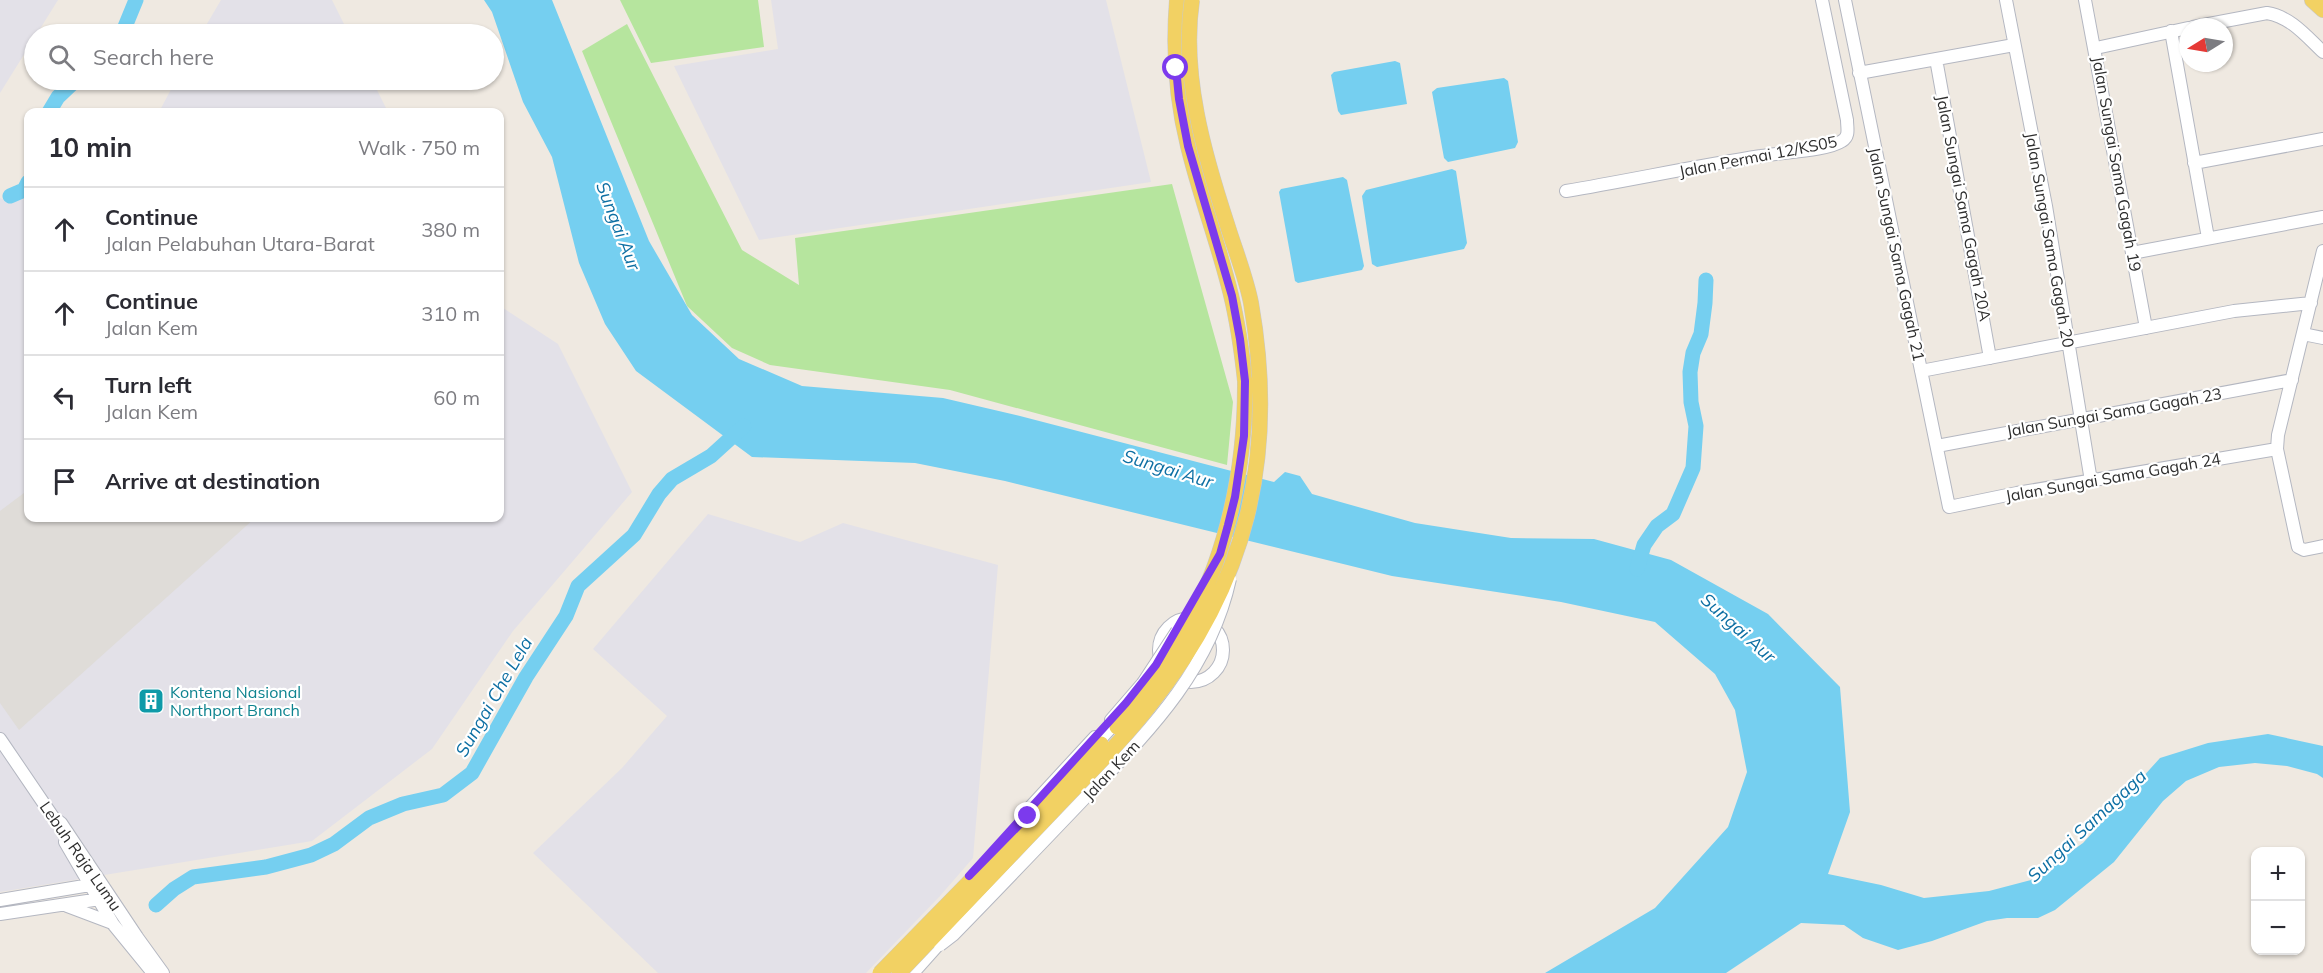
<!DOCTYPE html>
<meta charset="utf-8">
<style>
body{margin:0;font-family:Mulish,sans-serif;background:#f2f2f3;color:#2b2b33}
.controls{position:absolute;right:18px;bottom:18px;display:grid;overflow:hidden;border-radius:12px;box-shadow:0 2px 4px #0004}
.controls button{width:54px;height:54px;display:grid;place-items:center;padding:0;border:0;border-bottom:2px solid #e1e1e2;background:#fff;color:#2b2b33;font:30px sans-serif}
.compass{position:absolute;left:2179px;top:18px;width:54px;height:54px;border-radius:50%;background:#fff;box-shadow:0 2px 4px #0004;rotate:259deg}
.stop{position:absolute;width:18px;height:18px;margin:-14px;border:4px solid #7c3aed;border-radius:50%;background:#fff}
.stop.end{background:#7c3aed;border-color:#fff;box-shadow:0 2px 6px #0008}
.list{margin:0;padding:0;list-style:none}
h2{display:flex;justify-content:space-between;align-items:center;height:78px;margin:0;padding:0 24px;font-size:26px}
h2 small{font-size:20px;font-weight:400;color:#7c7c81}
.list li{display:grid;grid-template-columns:39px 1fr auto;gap:18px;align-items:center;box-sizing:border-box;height:84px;padding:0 24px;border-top:2px solid #e1e1e2}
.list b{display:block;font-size:22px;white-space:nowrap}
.list p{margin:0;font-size:20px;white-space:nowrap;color:#7c7c81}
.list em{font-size:20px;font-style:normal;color:#7c7c81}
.icon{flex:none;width:33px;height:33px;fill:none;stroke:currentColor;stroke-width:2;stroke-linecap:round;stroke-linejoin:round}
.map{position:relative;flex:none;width:2323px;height:973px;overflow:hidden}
.search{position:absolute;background:#fff;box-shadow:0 2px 4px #0004;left:24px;top:24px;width:480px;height:66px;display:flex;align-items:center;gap:15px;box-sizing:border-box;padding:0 21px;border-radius:33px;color:#7c7c81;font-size:22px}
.panel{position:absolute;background:#fff;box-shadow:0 2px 4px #0004;left:24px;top:108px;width:480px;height:414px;border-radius:12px}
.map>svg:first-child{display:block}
.industrial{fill:#e3e1e8}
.green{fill:#b6e59e}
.plaza{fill:#dfdcd8}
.water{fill:#75cff0}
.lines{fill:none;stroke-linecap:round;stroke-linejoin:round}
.river{stroke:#75cff0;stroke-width:15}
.minor-casing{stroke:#b4b7c1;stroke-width:14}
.major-casing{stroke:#c9c9c9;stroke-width:16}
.minor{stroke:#fff;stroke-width:12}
.major{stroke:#f2d163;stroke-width:15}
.minor-bridge-casing{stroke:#b4b7c1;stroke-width:14;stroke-linecap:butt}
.major-bridge-casing{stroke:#c9c9c9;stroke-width:16;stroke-linecap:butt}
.minor-bridge{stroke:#fff;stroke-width:12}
.major-bridge{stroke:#f2d163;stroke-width:15}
.route{stroke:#7c3aed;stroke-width:8}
.labels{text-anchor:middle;stroke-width:4.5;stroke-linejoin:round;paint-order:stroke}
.street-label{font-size:16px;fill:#2e2e2e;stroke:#fff}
.culture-label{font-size:16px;fill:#0d838f;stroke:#fff;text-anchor:start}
.water-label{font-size:18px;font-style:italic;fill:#0d6fa3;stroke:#fff}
</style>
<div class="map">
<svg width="2323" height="973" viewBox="0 0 2323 973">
<rect width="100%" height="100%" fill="#efe9e1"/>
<path class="industrial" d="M0 0H58L0 93Z
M221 0H332L349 34H201Z
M771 0H1106L1151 182 759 240 674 66 778 49Z
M176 80H372L388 112H159Z
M28 195V518H500V306L558 344 632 492 513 631 432 749 312 841 0 892V198L7 201Z
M708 514 800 542 843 523 998 565 973 858 940 896 866 973H658L533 853 622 768 667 716 593 649Z"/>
<path class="green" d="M620 0H758L764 47 651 63Z
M627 24 742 250 799 285 795 238 1172 184 1233 402 1227 465 950 390 770 365 732 348 687 306 582 51Z"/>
<path class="plaza" d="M28 490V518H255L19 730 0 703V511Z"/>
<path class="water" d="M484 0H552L649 241 692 315 739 359 802 386 943 398 1020 416 1274 482 1285 472 1300 476 1312 494 1415 523 1511 538 1594 539 1671 560 1768 614 1840 687 1850 812 1828 874 1881 885 1924 898 1989 891 2031 880 2083 843 2160 758 2208 743 2268 734 2323 746V778L2317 774 2287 766 2255 763 2219 767 2186 781 2163 801 2114 862 2055 910 2038 918H2007L1987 921 1932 941 1898 950 1863 938 1844 925 1801 923 1726 973H1545L1655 908 1728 827 1747 772 1735 710 1715 674 1655 622 1561 602 1392 576 1005 481 915 463 752 457 636 371 605 324 579 263 552 157 523 102 492 12Z
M1395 61 1400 63 1407 104 1341 115 1338 111 1331 75 1334 72Z
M1504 78 1508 81 1518 142 1515 148 1448 162 1444 158 1432 92 1437 88Z
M1452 169 1456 171 1467 243 1464 249 1377 267 1372 264 1362 196 1366 190Z
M1343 177 1347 180 1364 266 1362 270 1298 283 1295 281 1279 192 1281 189Z"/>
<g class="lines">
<path class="river" d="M122 34 136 0
M49 112 58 97 76 80
M10 196 24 190 28 182
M1637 569 1644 545 1657 526 1673 514 1693 468 1696 426 1691 402 1690 372 1693 353 1701 334 1705 303 1706 280
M156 905 174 889 193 877 266 867 311 855 334 844 369 818 403 804 443 795 472 773 526 677 566 616 578 586 634 535 659 494 672 479 711 456 744 426"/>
<g class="minor-casing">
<path id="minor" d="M1845 0 1949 507 2017 493 2277 449
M2006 0 2046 206 2091 481
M2085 0 2146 328
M2193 27 2267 13C2291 17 2306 36 2323 52
M2171 31 2208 238
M2096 48 2188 28
M1936 59 1990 358
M1859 73 2014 45
M2194 163 2323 139
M1566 191C1631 180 1696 166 1761 156 1782 152 1827 151 1842 141 1850 136 1847 128 1847 120L1822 0
M2323 251 2278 435 2277 449 2298 547 2304 550 2323 546
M2132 253 2323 217
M2303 334 2323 338
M1921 371 2234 311 2311 303
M1937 446 2292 380
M1159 650a32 32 0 1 1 64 0a32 32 0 1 1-64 0Z
M1111 720 1143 683
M1146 721 1178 680
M0 739 53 817 61 823 137 937 163 973
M1093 747 1120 718
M1023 815 1095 737
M65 842 113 924 153 973
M0 900 96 884
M67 906 112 923
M0 914 107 898
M913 973 946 936"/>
</g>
<g class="major-casing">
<path id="major" d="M1177 0C1173 49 1176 98 1188 146 1200 196 1219 245 1231 295 1238 324 1242 353 1245 381
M2312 0 2323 10"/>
</g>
<use href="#minor" class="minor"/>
<use href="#major" class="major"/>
<g class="minor-bridge-casing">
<path id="minor-bridge" d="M1143 683 1177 631
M940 945 953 935C996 891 1038 847 1080 803 1145 735 1209 674 1230 579"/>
</g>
<g class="major-bridge-casing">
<path id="major-bridge" d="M1117 727C1205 632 1246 510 1245 381
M880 973 979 872 1101 744
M899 973C950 920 1001 865 1052 812 1085 777 1121 743 1150 705 1247 584 1278 456 1251 303 1246 277 1235 250 1227 224 1204 154 1181 74 1192 0"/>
</g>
<use href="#minor-bridge" class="minor-bridge"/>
<use href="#major-bridge" class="major-bridge"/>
</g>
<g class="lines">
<path class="route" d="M1028 816 969 876 1126 703 1156 665 1220 554 1228 525 1235 497 1244 436 1245 381 1240 339 1232 296 1188 146 1179 99 1176 68"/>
</g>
<defs>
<g id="building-square" transform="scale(1.35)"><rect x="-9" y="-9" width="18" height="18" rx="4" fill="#0f9aa8" stroke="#fff"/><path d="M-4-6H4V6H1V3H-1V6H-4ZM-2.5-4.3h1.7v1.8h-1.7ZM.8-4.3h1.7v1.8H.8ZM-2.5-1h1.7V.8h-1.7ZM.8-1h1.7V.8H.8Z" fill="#fff"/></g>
</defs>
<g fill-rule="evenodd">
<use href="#building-square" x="151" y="701"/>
</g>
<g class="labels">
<g class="street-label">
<text transform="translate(1758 156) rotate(-11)" y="6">Jalan Permai 12/KS05</text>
<text transform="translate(2117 164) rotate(80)" y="6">Jalan Sungai Sama Gagah 19</text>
<text transform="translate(1964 208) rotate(79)" y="6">Jalan Sungai Sama Gagah 20A</text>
<text transform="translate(2050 240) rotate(80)" y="6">Jalan Sungai Sama Gagah 20</text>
<text transform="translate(1897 254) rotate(78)" y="6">Jalan Sungai Sama Gagah 21</text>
<text transform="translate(2114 412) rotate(-10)" y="6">Jalan Sungai Sama Gagah 23</text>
<text transform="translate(2113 477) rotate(-10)" y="6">Jalan Sungai Sama Gagah 24</text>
<text transform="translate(1111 770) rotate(-47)" y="6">Jalan Kem</text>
<text transform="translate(81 856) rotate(55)" y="6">Lebuh Raja Lumu</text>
</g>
<g class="culture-label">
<text x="170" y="698">Kontena Nasional<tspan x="170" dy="18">Northport Branch</tspan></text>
</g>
<g class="water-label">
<text transform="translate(618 226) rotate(69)" y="6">Sungai Aur</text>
<text transform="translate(1168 469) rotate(17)" y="6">Sungai Aur</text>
<text transform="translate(1738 628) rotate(42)" y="6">Sungai Aur</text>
<text transform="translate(494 697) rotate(-60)" y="6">Sungai Che Lela</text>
<text transform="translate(2087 826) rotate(-43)" y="6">Sungai Samagaga</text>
</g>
</g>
</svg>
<div class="controls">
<button>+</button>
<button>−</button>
</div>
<svg class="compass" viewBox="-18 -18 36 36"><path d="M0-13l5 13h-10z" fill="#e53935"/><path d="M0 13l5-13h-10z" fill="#7c7c81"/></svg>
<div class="stop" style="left:1176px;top:68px"></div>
<div class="stop end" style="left:1028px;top:816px"></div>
<div class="search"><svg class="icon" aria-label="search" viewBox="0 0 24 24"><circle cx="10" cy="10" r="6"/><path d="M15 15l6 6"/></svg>Search here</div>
<section class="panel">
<h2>10 min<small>Walk · 750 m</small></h2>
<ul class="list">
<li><svg class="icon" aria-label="ahead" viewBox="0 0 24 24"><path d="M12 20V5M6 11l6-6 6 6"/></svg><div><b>Continue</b><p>Jalan Pelabuhan Utara-Barat</p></div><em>380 m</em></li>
<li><svg class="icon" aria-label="ahead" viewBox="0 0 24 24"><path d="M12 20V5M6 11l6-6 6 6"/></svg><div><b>Continue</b><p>Jalan Kem</p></div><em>310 m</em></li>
<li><svg class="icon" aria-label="left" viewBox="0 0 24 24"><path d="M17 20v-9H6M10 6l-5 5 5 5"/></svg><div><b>Turn left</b><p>Jalan Kem</p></div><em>60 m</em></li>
<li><svg class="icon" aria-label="arrive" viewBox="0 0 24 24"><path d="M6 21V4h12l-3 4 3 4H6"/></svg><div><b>Arrive at destination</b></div></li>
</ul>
</section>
</div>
